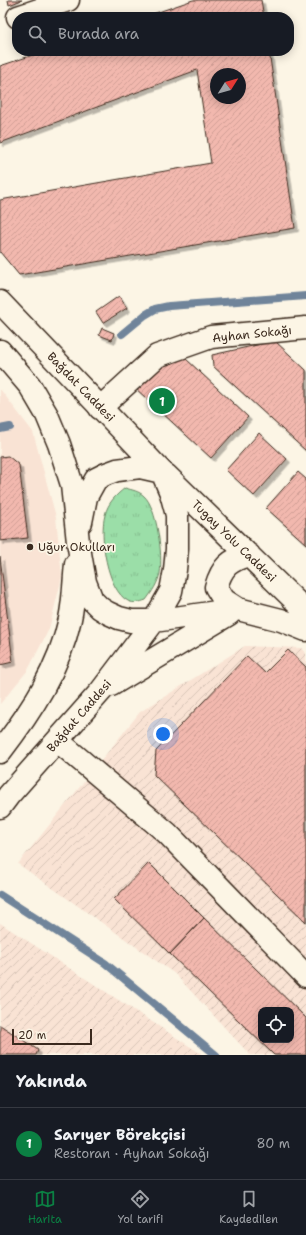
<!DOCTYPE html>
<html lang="tr">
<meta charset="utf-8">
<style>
body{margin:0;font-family:"Shantell Sans",sans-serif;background:#20242c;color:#f1f3f6}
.controls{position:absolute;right:12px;bottom:12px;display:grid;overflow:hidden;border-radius:8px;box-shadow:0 2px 10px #0003}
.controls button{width:36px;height:36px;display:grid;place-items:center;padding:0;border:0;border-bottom:1px solid #363941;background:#171b24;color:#f1f3f6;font:20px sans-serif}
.compass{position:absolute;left:210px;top:68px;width:36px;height:36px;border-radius:50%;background:#171b24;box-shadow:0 2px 10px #0003;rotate:53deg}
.scale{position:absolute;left:12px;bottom:10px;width:80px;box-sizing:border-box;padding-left:4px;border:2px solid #3b2a1e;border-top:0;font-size:11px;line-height:14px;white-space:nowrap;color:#3b2a1e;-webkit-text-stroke:3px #fcf5e5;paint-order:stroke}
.you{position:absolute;left:163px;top:734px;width:14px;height:14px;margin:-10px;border:3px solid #fff;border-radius:50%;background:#1a73e8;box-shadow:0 0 0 6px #1a73e833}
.badge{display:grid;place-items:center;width:26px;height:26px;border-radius:50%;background:#0b8043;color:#fff;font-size:13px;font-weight:700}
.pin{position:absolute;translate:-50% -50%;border:2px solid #fff;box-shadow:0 1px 4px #0006}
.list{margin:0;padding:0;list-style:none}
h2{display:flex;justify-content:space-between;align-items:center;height:52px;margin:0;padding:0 16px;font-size:17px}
h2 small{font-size:13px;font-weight:400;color:#9ea1a6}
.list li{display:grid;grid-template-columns:26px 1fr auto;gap:12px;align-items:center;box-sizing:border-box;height:72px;padding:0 16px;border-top:1px solid #363941}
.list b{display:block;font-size:15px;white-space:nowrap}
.list p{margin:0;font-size:13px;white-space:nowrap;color:#9ea1a6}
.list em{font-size:13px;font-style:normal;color:#9ea1a6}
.icon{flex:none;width:22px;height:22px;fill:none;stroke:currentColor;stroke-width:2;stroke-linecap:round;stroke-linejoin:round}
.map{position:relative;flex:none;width:306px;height:1055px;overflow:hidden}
.search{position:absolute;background:#171b24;box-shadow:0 2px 10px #0003;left:12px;right:12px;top:12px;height:44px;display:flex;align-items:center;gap:10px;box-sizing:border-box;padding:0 14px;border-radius:16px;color:#9ea1a6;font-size:15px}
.sheet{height:124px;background:#171b24}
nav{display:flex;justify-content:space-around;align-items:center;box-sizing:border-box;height:56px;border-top:1px solid #363941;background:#171b24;font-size:11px;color:#9ea1a6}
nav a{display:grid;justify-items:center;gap:2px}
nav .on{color:#0b8043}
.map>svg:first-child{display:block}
.built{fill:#f9e3d4}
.industrial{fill:url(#industrial-furrows);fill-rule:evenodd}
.grass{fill:url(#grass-tufts);stroke:#6b8463}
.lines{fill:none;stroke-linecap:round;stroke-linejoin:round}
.stream{stroke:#70849a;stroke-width:8}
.building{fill:url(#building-hatch);stroke:#3b2a1e;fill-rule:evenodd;filter:url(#shadow)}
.minor-casing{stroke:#3b2a1e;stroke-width:25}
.major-casing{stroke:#3b2a1e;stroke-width:25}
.minor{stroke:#fcf5e5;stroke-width:22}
.major{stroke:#fcf5e5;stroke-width:22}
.poi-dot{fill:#3b2a1e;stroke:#fcf5e5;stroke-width:1.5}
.labels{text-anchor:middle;stroke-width:3.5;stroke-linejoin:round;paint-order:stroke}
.street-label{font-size:12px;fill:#3b2a1e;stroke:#fcf5e5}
.poi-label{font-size:12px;fill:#3b2a1e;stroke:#fcf5e5;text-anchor:start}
</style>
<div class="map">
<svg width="306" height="1055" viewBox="0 0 306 1055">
<defs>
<pattern id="industrial-furrows" width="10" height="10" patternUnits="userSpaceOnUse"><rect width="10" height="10" fill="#f9e3d4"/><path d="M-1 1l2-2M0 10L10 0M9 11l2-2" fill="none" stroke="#d6c3b6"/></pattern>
<pattern id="grass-tufts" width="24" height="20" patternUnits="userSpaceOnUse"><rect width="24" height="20" fill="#9bdea8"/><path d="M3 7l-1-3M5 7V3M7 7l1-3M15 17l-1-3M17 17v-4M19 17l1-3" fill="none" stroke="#86bf90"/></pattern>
<pattern id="building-hatch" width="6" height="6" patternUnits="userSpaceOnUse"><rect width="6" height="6" fill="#f2b8ae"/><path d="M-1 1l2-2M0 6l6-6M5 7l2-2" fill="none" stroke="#d09e95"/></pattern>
<filter id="shadow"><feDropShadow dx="3.5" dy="3.5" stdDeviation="0" flood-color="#0004"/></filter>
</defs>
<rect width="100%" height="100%" fill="#fcf5e5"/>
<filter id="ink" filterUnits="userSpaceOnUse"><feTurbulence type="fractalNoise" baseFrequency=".025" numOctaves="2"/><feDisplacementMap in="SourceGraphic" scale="8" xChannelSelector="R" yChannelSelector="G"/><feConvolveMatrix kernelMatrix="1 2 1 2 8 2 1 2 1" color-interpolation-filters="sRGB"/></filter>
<g filter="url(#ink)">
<path class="built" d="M0 389 33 432 56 517 62 577 49 629 28 670 0 704Z"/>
<path class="industrial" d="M245 646 301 648 306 653V1055H250L175 974 18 864 140 712ZM261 1010H291V1040H261Z
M0 923 200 1053 202 1055H0Z"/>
<path class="grass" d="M125 488C132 490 139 491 144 496 157 507 163 556 160 573 158 583 152 592 146 600 140 602 134 604 128 601 107 590 99 536 105 515 108 503 115 496 125 488Z"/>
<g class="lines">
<path class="stream" d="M122 334 145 315 155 309 169 306 306 296
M0 429 10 427
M0 895 105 963 216 1055"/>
</g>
<path class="building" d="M8 0H22L9 5Z
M193 0H261L264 17H144Z
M45 51H269L295 228 19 275 0 252V200L211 163 197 70 0 143V66ZM216 74H240V98H216Z
M119 296 127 308 103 323 96 312Z
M102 328 114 333 112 340 99 335Z
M275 341 306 370V451L213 366 212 355Z
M185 358 248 417 211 458 134 387 151 368Z
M259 433 287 459 254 496 226 470Z
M8 456 19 465 28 538 0 541V457Z
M298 472 306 479V544L266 508Z
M0 557 13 662 0 665Z
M288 650 306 667V922L154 775 156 751 247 656 265 673Z
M149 863 204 918 170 954 114 899Z
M204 918 306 1018V1055H274L170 954ZM261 1010H291V1040H261Z
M0 1025 38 1050 36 1055H0Z"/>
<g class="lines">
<g class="minor-casing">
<path id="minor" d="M18 17 68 0
M100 408 157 356 211 337 306 328
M58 741 167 833 306 976"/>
</g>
<g class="major-casing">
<path id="major" d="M0 302 162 472 171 493 177 515V549L175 570 171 591 154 621 101 691 9 795 0 807
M0 351 30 386 47 415 59 444 72 485 78 542 85 582 92 600 100 608 108 613 119 618 131 621H154L238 609
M166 475 306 611
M81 522 86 497 96 479 106 474 117 470 140 467 162 472
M249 555C229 560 222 567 216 587L224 600 238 609 281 620 306 630
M111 685 229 614
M0 752C31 712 59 669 70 619 74 601 74 582 76 564"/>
</g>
<use href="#minor" class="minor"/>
<use href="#major" class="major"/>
</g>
</g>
<circle class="poi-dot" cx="30" cy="547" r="4"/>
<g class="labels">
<g class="street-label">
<text transform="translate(252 334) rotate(-6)" y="4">Ayhan Sokağı</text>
<text transform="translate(81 387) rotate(46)" y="4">Bağdat Caddesi</text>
<text transform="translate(234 541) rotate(44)" y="4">Tugay Yolu Caddesi</text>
<text transform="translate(79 716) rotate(-49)" y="4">Bağdat Caddesi</text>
</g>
<g class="poi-label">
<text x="38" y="551">Uğur Okulları</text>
</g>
</g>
</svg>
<div class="controls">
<button><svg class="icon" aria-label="locate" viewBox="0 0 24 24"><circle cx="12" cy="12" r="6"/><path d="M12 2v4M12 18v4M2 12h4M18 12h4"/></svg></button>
</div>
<svg class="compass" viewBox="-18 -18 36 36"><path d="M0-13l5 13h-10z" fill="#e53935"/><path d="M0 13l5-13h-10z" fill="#9ea1a6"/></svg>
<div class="scale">20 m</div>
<div class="you"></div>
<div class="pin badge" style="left:162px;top:401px">1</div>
<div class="search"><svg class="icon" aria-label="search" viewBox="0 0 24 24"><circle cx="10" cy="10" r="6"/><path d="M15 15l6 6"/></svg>Burada ara</div>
</div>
<section class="sheet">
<h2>Yakında<small></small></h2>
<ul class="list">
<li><span class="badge">1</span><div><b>Sarıyer Börekçisi</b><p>Restoran · Ayhan Sokağı</p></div><em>80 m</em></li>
</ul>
</section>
<nav>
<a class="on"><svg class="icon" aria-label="map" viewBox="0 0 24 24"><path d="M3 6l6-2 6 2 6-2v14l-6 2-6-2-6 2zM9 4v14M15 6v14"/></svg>Harita</a>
<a><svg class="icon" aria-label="directions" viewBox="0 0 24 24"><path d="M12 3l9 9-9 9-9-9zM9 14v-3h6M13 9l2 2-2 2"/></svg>Yol tarifi</a>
<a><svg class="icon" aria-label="saved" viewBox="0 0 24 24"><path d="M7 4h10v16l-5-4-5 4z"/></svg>Kaydedilen</a>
</nav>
